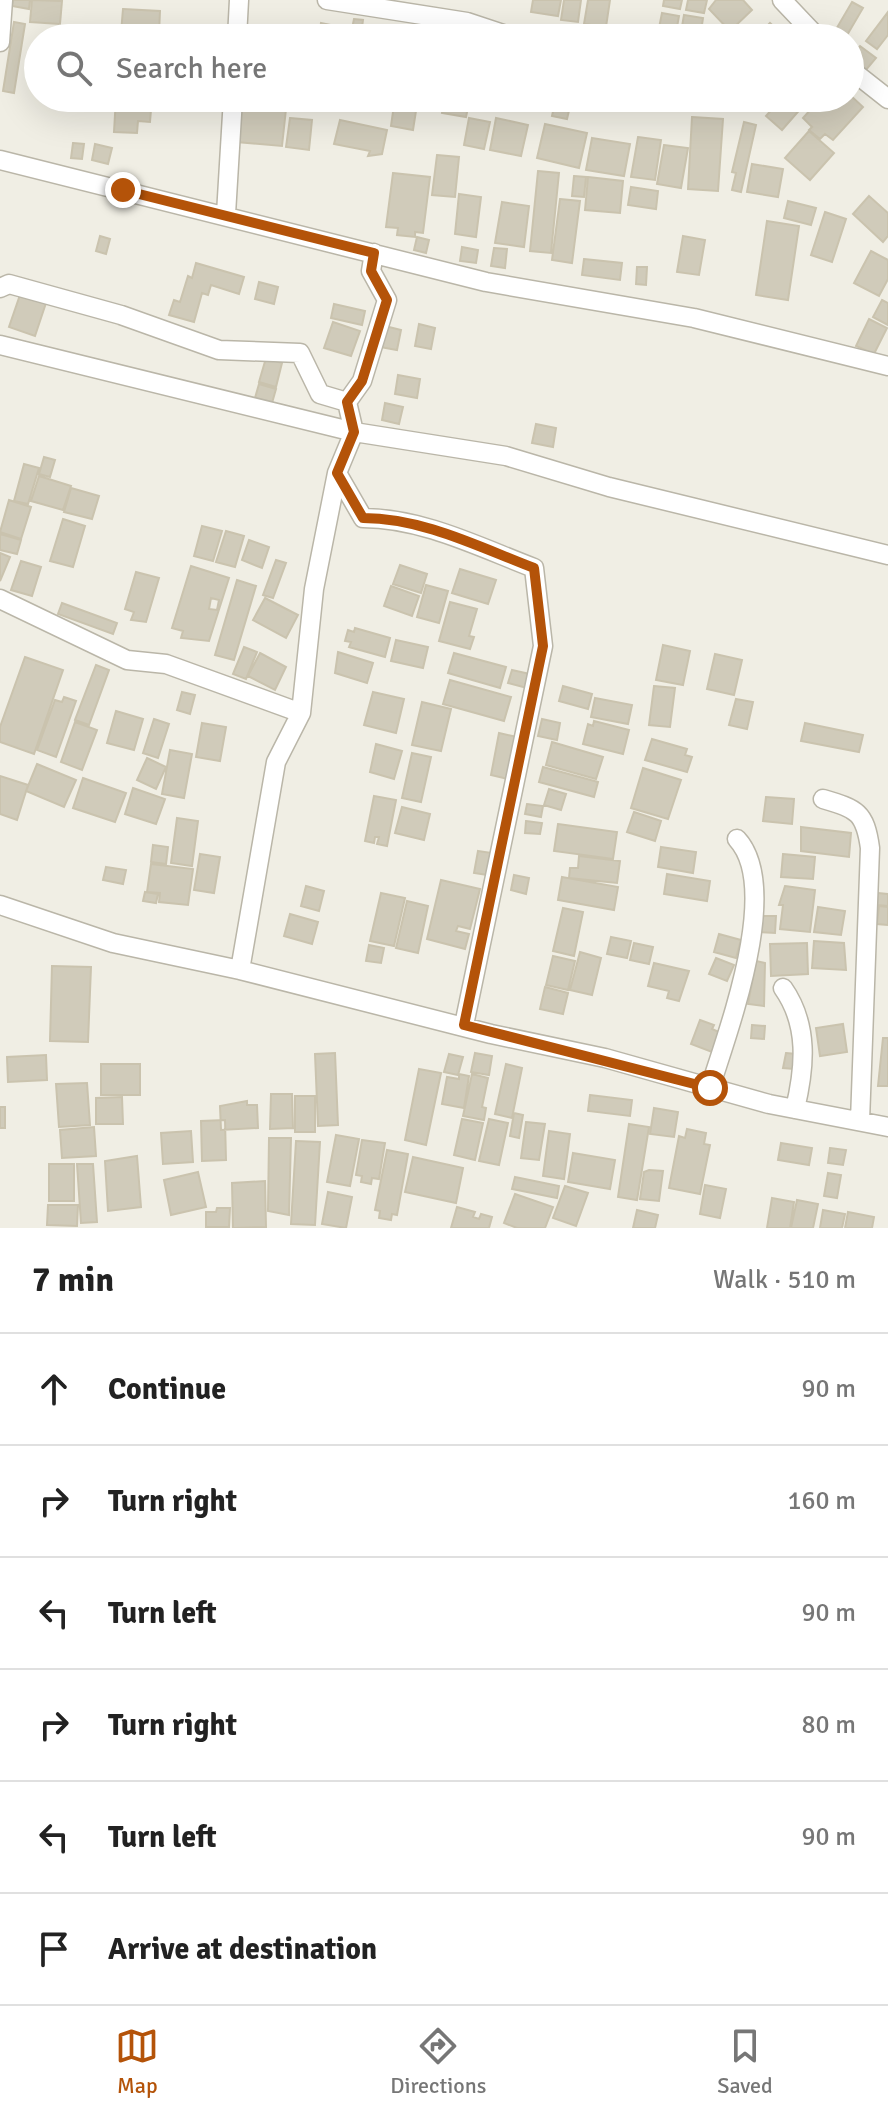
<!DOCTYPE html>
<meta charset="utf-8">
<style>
body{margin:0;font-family:Signika,sans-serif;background:#f6f6f6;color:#222}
.stop{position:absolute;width:24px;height:24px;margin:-18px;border:6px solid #b45309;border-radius:50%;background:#fff}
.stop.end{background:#b45309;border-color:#fff;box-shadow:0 2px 8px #0008}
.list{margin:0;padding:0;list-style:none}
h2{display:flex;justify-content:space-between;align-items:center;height:104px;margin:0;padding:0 32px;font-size:34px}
h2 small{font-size:26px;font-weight:400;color:#767676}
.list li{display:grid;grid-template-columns:52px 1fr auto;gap:24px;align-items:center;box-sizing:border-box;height:112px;padding:0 32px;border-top:2px solid #e0e0e0}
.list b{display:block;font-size:30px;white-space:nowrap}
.list em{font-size:26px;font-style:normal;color:#767676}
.icon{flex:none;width:44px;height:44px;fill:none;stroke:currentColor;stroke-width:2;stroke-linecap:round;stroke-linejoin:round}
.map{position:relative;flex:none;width:888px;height:1228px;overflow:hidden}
.search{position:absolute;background:#fff;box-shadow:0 8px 32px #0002;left:24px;right:24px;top:24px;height:88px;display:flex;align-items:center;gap:20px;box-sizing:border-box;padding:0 28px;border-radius:44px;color:#767676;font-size:30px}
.sheet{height:776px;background:#fff}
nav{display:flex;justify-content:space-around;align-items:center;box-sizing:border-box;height:112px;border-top:2px solid #e0e0e0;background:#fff;font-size:22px;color:#767676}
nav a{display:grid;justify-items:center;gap:4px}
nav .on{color:#b45309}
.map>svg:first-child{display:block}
.building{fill:#d0cbba;stroke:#cac3ae;stroke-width:2;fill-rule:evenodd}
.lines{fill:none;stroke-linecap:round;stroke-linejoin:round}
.minor-casing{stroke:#bab6a8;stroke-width:21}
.minor{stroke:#fff;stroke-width:18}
.route{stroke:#b45309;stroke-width:10}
</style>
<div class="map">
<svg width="888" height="1228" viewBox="0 0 888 1228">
<rect width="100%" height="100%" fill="#f0eee4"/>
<path class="building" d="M13 0H30L29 9 12 6Z
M32 0 62 1 60 24 30 22Z
M533 0H561L558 16 531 12Z
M564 0H581L578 22 561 20Z
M588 0H610L606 27 584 24Z
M664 0H682L680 9 663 6Z
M688 0H707L704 13 686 10Z
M716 0H743L752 10 730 31 709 9Z
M852 2 863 8 846 37 835 31Z
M123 9 160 11 159 34 121 33Z
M888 12V35L877 49 866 41Z
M662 13 679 16 675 38H657Z
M684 15 703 18 700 38H680Z
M354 19 363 20 361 35 351 33Z
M14 22 25 24 14 93 3 91Z
M321 23 350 29 348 38H318Z
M770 23 786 38H756Z
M583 28 593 30 592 38H581Z
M120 35 152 37 119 38Z
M860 46 876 58 866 70 850 58Z
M850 95 863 107 833 140 825 134 820 139 809 130 812 127 803 118 821 98H850Z
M116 98H152L150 122 138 121 137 133 114 132Z
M395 98H418L413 130 391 126Z
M445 98H470L466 117 442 113Z
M556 98H572L567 119 552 116Z
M782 98H810L782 130 766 116Z
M240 105 286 109 282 146 237 142Z
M692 117 723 119 718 191 688 189Z
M290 118 312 120 309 150 286 147Z
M469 118 490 122 484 149 464 145Z
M496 118 528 125 521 156 490 150Z
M340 120 387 130 382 154 368 156 370 151 334 144Z
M744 122 756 125 741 192 732 190 736 173 732 172Z
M545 124 587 133 579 168 537 158Z
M809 131 834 153 810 180 785 158Z
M638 137 661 140 655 180 631 177Z
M592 138 630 144 624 176 586 170Z
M73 143 84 144 82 159 71 158Z
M95 144 112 148 108 164 92 160Z
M664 145 688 148 681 188 657 184Z
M437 155 459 157 455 197 432 195Z
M752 164 783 169 778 197 747 192Z
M538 171 559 173 551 253 530 251Z
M393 173 430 177 423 233 415 232V237L397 235 398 228 386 227Z
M574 176 586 177 584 197 572 196Z
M588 177 623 181 620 213 585 210Z
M631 187 658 191 656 209 628 205Z
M459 194 481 197 476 237 455 234Z
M869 196 888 213V236L883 242 853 214Z
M560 199 580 201 572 263 552 260Z
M788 201 816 208 811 225 784 218Z
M502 202 529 206 524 247 495 243Z
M825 212 846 219 832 262 811 255Z
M767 221 799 226 788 300 756 295Z
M100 236 110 239 106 254 96 251Z
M683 236 705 240 699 275 677 272Z
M417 237 429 240 426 253 414 250Z
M462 247 478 250 476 263 460 261Z
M494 248 507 249 505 268 491 266Z
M871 251 888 260V279L879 296 854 283Z
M584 259 622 263 620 280 582 275Z
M196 263 244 277 239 294 211 285 208 295 202 293 194 322 169 315 174 300 180 302 188 276 192 278Z
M637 267H647L646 285 636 284Z
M259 282 278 287 274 304 255 299Z
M21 292 47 300 35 336 9 327Z
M882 300 888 303V325L873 317Z
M334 304 365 311 362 325 331 318Z
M869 319 887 328 874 354 856 346Z
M333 322 360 331 351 356 324 348Z
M419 324 435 328 431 349 415 346Z
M385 326 401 330 397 350 380 347Z
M266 358 282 363 276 387 259 382Z
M398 375 420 379 417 398 395 394Z
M259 384 276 389 270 410 253 405Z
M385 403 403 407 399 424 382 420Z
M536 424 556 428 553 447 532 443Z
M44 457 55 460 50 477 39 474Z
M24 464 39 468 28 504 14 501Z
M39 476 71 486 63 510 31 501Z
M71 488 99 496 92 519 64 512Z
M9 500 31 507 21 539 0 532Z
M63 519 85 526 73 567 50 561Z
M202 526 222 531 213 561 194 556Z
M226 531 244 536 235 567 216 562Z
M0 534 21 540 17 554 0 550Z
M249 540 269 547 262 568 242 560Z
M0 553 10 557 0 581Z
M276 560 286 563 273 598 263 595Z
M21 561 41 567 32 596 11 590Z
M400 565 427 574 421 593 393 584Z
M191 566 229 578 209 641 181 638 183 631 172 628ZM211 598 219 600 217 610 209 609Z
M460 569 496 580 488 604 452 593Z
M136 572 159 578 146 622 131 620 134 612 125 609Z
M237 580 256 586 234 660 215 655Z
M426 585 448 591 439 623 417 617Z
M391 586 419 596 412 616 384 606Z
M265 598 298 615 286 638 253 620Z
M450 602 477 609 469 636 474 637 470 649 439 641Z
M62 603 117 623 113 634 58 614Z
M355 628 390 638 385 657 349 647 351 642 345 641 348 630 354 632Z
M396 640 428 647 423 668 391 661Z
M663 645 690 651 683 685 656 680Z
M244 647 257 652 246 679 233 674Z
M338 652 373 663 367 683 335 673Z
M260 653 286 667 275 690 248 676Z
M454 653 506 667 500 688 448 673Z
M715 654 742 660 734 695 707 689Z
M25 657 63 670 34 754 0 742V727Z
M96 665 109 670 89 725 75 720Z
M512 670 530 674 527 688 508 683Z
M450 680 511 697 504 721 443 704Z
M563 686 592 694 588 709 559 701Z
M654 686 675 688 670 727 649 725Z
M182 692 195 695 190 714 177 710Z
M373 692 404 699 396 733 364 725Z
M64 697 76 701 56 757 37 750 55 700 62 702Z
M595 698 632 705 628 724 591 717Z
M736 699 753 702 747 729 729 725Z
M422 702 451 709 441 751 412 745Z
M116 711 143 719 134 750 107 743Z
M154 719 169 724 158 758 143 753Z
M542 719 560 723 557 740 538 736Z
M594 721 629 730 623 754 583 744 588 724 593 726Z
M75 722 97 730 82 770 61 762Z
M202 723 226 727 220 761 196 757Z
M805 723 863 735 859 752 801 741Z
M499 733 517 737 508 779 491 775Z
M652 739 687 749 685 755 692 757 687 772 645 760Z
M552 742 603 757 596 779 546 765Z
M376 744 402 751 394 779 370 772Z
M170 750 192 754 184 798 162 794Z
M412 753 431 757 421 802 402 798Z
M147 758 166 767 156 789 137 780Z
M37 764 76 780 64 807 26 791Z
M543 767 598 782 594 797 539 782Z
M643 768 681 780 668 819 631 808Z
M0 776 28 785 17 820 0 814Z
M83 778 126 793 115 822 73 808Z
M133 788 165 799 156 824 125 814Z
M549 789 566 794 561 810 544 805Z
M374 796 396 800 387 846 377 844 379 837H375L374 843 365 841Z
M766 797 794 799 792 824 763 821Z
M527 804 543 806 541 817 525 814Z
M402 807 430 814 424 840 395 833Z
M634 812 661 821 655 841 627 832Z
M177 818 198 821 192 866 171 863Z
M526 821 542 823 540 834 525 833Z
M558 824 617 832 613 859 554 851Z
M801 827 851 833 849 857 801 851Z
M153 845 168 847 166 864 151 862Z
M661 847 696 852 693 873 658 867Z
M478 851 492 853 488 875 474 873Z
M200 854 220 857 214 893 194 890Z
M783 854 815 857 813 879 781 877Z
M579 856 620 861 617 883 569 878 570 868H578Z
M151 864 193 869 188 905 159 902 160 893 147 892Z
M106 867 126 870 123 884 103 880Z
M667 874 710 881 707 901 664 894Z
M514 875 529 878 526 894 511 890Z
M562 877 618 887 614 910 558 900Z
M441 880 480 889 470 929 458 926 456 931 469 934 465 949 427 939Z
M306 886 324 891 319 911 301 906Z
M785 886 815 890 810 932 780 929 783 905H779Z
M145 892 158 894 156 903 143 901Z
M381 893 405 898 394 946 370 941Z
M878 893 888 894V906L877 905Z
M407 901 428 906 418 953 396 948Z
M879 906 888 907V925L877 924Z
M818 907 845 911 841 935 814 932Z
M563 908 583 912 574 956 553 951Z
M290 914 318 922 312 944 284 936Z
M759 916H776L775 933 758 932Z
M719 934 741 940 736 958 714 952Z
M611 937 631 941 627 958 607 954Z
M814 941 844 943 846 970 812 968Z
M634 943 653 947 649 964 630 960Z
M807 943 808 974 771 976 770 944Z
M369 945 384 948 381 963 366 961Z
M580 952 601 958 592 995 570 990Z
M553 956 575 961 568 990 546 985Z
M716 958 734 965 727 981 709 974Z
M756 961 765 963 764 1006 748 1004Z
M654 963 689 971 679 1001 667 998 669 991 648 986Z
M52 966 91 967 88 1042 50 1041Z
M545 987 568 993 563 1014 540 1009Z
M700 1020 714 1025 712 1029 719 1032 712 1052 691 1044Z
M843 1024 847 1052 820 1056 816 1028Z
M752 1025 765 1026 764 1039 751 1038Z
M883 1038H888V1086H878Z
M335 1053 338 1125 318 1126 315 1054Z
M475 1053 492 1056 489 1075 471 1072Z
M786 1053 796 1054 794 1069 783 1068Z
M449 1054 463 1057 458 1075 444 1072Z
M46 1055 47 1080 8 1082 7 1057Z
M101 1064H140V1095H101Z
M506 1064 522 1068 512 1118 495 1114Z
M419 1069 441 1073 426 1145 405 1140Z
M459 1074 469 1076 464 1108 442 1104 447 1077 459 1079Z
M472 1074 488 1078 482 1107 486 1108 484 1120 463 1116Z
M87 1083 90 1125 59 1127 56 1084Z
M271 1094H292L293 1128 270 1129Z
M590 1095 632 1100 630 1116 588 1111Z
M295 1096H315V1132H295Z
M122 1097 123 1124H96V1098Z
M247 1101V1105H257L258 1128 221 1130 220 1106Z
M0 1107H5V1128H0Z
M654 1108 678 1112 674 1137 650 1134Z
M514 1113 523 1115 519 1138 510 1136Z
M462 1119 483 1123 475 1160 454 1155Z
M489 1119 508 1123 499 1165 479 1161Z
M225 1120 226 1160 202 1161 201 1121Z
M526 1122 545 1124 539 1160 521 1158Z
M629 1124 649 1127 637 1200 618 1197Z
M94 1127 96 1156 62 1158 60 1130Z
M687 1129 706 1133 704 1144 710 1145 700 1194 669 1188 679 1136 685 1138Z
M191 1131 193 1162 163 1164 161 1133Z
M549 1131 570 1134 564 1179 543 1176Z
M336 1135 359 1139 350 1186 327 1182Z
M269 1138H291L289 1215 268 1211Z
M362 1140 385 1143 379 1179 372 1178 371 1184 361 1182 362 1176 356 1175Z
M296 1141 320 1142 315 1225 291 1224Z
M781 1143 812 1148 809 1165 778 1160Z
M830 1148 846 1150 843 1165 828 1163Z
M387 1150 408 1154 397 1215 392 1214 391 1220 379 1218 380 1211 375 1210Z
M573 1153 615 1160 610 1189 568 1182Z
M137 1156 141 1207 108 1211 105 1161Z
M413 1157 463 1168 456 1203 405 1192Z
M49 1164H74V1201H49Z
M77 1164H93L97 1222 81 1223Z
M649 1170 663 1171 659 1201 640 1199 644 1172Z
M198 1172 206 1207 171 1215 164 1180Z
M828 1173 841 1175 837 1198 824 1196Z
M515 1177 559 1186 557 1198 512 1189Z
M265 1181 266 1227 233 1228 232 1183Z
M705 1185 726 1189 720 1218 700 1214Z
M565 1186 588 1193 576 1226 553 1218Z
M328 1192 352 1197 346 1228 322 1224Z
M515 1194 553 1207 545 1228H517L504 1223Z
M772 1198 794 1202 790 1228H767Z
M797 1200 818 1204 813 1228H791Z
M48 1205H78L77 1226 47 1225Z
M457 1207 475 1212 473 1217 479 1219 481 1214 492 1217 489 1228H451Z
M217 1208H230L229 1227H206V1212H216Z
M637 1210 658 1215 655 1228H633Z
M823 1210 845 1214 842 1228H820Z
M848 1212 874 1217 872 1228H845Z"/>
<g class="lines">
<g class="minor-casing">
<path id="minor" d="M327 0 467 22 515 38
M782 0 818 38
M237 38 239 0
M0 42 3 0
M850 69 888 99
M0 160 486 282 694 318 888 366
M226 214 233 98
M0 288 9 284 121 315 219 350 300 353 320 394 347 402
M0 345 354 432 506 456 609 487 888 555
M337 473 363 518C422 518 479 547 534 568L543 646 464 1025
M0 599 127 660 166 664 301 713
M823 799C857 809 865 812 870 848L860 1121
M0 905 113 943 240 970 491 1034 605 1058 769 1104 888 1127
M240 970 276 762 301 713 314 589 337 473 354 432 347 402 362 381 387 300 371 271 374 253
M783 988C809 1025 805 1067 795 1109
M710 1088C728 1030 782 888 737 839"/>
</g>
<use href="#minor" class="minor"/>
</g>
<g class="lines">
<path class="route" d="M123 190 374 253 371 271 387 300 362 381 347 402 354 432 337 473 363 518C423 518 479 547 534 568L543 646 464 1025 710 1088"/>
</g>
</svg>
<div class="stop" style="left:710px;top:1088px"></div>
<div class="stop end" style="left:123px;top:190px"></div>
<div class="search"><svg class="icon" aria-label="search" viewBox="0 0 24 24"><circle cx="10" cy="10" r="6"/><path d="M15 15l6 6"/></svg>Search here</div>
</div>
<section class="sheet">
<h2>7 min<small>Walk · 510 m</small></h2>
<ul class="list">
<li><svg class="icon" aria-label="ahead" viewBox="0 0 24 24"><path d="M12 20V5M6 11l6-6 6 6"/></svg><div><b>Continue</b></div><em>90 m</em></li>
<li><svg class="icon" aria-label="right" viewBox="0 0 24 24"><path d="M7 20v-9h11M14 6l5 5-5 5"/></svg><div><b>Turn right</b></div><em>160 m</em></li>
<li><svg class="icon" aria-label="left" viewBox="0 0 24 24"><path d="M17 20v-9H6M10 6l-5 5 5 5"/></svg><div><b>Turn left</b></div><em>90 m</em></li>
<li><svg class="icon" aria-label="right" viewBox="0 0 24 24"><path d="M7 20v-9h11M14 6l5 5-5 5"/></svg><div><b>Turn right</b></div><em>80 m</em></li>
<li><svg class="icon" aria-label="left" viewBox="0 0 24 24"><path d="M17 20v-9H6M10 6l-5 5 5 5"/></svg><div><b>Turn left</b></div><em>90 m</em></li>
<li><svg class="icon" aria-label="arrive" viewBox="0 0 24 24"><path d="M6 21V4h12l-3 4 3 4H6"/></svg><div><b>Arrive at destination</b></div></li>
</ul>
</section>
<nav>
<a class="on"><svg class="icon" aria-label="map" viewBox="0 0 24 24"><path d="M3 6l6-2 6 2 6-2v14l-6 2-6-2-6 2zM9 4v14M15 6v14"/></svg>Map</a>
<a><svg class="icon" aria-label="directions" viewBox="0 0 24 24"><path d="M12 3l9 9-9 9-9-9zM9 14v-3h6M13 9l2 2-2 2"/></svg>Directions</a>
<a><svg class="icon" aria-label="saved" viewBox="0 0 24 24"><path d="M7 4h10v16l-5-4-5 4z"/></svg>Saved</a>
</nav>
